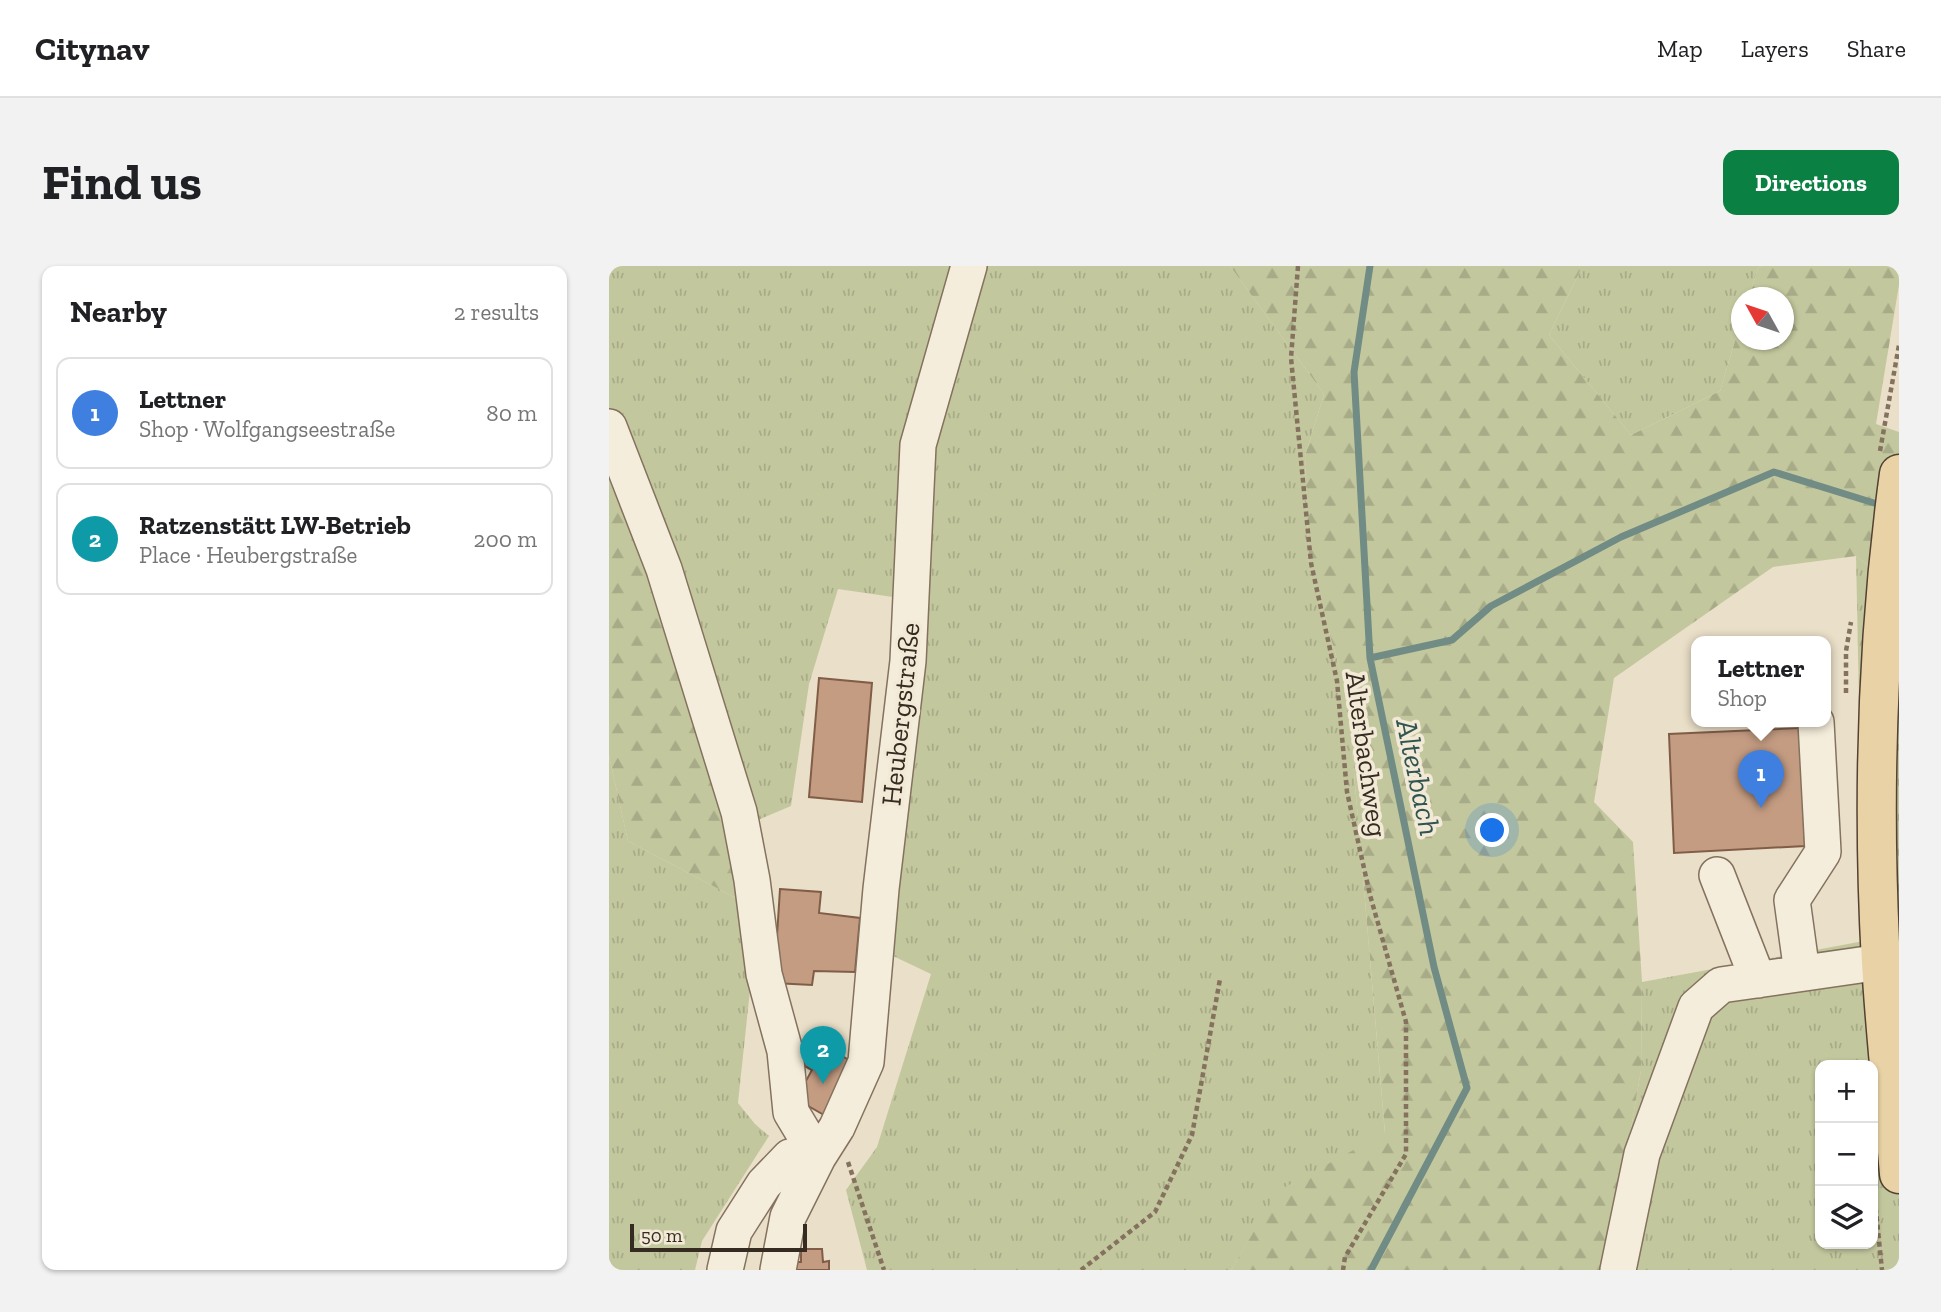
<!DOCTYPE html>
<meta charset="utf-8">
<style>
body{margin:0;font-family:"Zilla Slab",serif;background:#f2f2f2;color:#202124}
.controls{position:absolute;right:21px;bottom:21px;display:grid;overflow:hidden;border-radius:14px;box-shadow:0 2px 5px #0004}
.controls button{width:63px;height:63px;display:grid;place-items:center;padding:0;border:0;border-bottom:2px solid #e0e0e0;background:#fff;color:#202124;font:35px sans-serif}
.compass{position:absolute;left:1122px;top:21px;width:63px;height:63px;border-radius:50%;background:#fff;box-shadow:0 2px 5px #0004;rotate:310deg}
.scale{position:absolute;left:21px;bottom:18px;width:177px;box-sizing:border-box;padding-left:7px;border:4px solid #362b21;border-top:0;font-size:19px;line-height:24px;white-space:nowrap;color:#362b21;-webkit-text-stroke:5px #f2ead7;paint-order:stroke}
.you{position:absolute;left:884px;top:565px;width:24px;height:24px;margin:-18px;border:5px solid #fff;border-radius:50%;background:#1a73e8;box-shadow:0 0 0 10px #1a73e833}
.badge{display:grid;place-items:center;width:46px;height:46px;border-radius:50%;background:#0b8043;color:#fff;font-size:23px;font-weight:700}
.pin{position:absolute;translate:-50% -58px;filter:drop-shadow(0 2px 4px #0008)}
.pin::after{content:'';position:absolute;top:37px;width:24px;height:21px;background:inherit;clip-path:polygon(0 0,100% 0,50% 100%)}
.popup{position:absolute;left:1082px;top:370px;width:140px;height:91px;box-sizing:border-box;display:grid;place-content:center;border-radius:14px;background:#fff;filter:drop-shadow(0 2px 5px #0005);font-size:23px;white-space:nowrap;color:#757577}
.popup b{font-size:26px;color:#202124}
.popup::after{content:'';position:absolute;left:50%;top:100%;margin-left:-14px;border:14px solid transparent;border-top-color:#fff}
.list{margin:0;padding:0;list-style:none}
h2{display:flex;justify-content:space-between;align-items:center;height:91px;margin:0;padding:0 28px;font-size:30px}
h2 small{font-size:23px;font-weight:400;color:#757577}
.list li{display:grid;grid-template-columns:46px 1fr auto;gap:21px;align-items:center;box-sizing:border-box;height:112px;margin:0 14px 14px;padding:0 14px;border:2px solid #e0e0e0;border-radius:14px}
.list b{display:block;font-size:26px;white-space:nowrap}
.list p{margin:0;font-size:23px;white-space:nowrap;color:#757577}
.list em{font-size:23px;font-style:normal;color:#757577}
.icon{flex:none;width:38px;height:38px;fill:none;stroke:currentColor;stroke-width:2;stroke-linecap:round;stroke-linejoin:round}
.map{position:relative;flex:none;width:1290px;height:1004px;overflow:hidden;border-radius:14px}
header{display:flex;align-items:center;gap:42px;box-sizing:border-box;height:98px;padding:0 35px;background:#fff;border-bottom:2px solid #e0e0e0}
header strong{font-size:33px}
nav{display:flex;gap:38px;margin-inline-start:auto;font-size:24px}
.intro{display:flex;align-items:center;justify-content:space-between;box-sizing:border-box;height:168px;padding:0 42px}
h1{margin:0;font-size:49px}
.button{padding:18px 32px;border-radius:14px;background:#0b8043;color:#fff;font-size:24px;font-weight:700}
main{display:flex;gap:42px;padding:0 42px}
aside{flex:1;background:#fff;border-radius:14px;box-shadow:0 2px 5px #0004}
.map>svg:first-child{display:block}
.grass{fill:url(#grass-tufts);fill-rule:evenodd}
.forest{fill:url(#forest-firs)}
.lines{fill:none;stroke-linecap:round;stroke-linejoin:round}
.stream{stroke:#708c85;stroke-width:7}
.building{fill:#c49c82;stroke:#815d48;stroke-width:2}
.minor-casing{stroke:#84725f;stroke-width:38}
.major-casing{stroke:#534133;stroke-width:41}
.path{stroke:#84725f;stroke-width:4.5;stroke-dasharray:5 3.5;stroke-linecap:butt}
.minor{stroke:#f5eddb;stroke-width:35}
.major{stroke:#e9d2a5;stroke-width:38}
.labels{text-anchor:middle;stroke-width:7;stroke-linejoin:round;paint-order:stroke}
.street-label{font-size:28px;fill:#362b21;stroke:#f2ead7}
.water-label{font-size:30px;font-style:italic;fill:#325451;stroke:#f2ead7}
</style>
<header>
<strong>Citynav</strong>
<nav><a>Map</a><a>Layers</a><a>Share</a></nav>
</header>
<div class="intro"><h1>Find us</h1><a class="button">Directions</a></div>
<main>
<aside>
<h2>Nearby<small>2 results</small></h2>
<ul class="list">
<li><span class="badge" style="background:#3f7fe0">1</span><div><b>Lettner</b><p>Shop · Wolfgangseestraße</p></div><em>80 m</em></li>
<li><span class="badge" style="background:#0f9aa8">2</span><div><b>Ratzenstätt LW-Betrieb</b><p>Place · Heubergstraße</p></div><em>200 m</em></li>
</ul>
</aside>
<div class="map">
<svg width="1290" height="1004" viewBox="0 0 1290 1004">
<defs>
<pattern id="grass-tufts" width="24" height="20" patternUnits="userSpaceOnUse" patternTransform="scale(1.75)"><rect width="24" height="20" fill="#c3c79d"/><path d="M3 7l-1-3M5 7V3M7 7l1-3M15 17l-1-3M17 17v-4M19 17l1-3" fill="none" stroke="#a8ab87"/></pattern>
<pattern id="forest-firs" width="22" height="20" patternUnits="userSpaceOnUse" patternTransform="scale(1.75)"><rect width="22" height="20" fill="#c3c79d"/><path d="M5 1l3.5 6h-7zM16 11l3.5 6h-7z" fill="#a8ab87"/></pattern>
</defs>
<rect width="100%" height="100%" fill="#eadfc8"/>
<path class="grass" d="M0 0H621L715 128 696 190 700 302 738 425 776 868 670 925 622 1004H258L237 924 268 881 322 708 282 689 311 335 229 323 200 418 182 540 137 559 0 167Z
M970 0H1152L1149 2 1140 31 1132 32V55L1111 125 1022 169 940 69 971 5Z
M1247 290 1290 324V1004H998L1032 804 1033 716 1255 675ZM1211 799H1264V978H1211Z
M0 490 19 575 136 637 141 724 129 837 146 858 160 870 93 975 86 1004H0Z"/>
<path class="forest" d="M621 0H970L971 5 940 69 1022 169 1111 125 1132 55V74H1174V32L1140 31 1149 2 1152 0H1290V19L1267 158 1290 166V324L1247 290 1164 301 1005 412 985 536 1024 576 1033 716 1032 804 998 1004H622L669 925 776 867 738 425 700 302 696 190 715 128Z
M0 167 52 304 136 637 19 575 0 490Z"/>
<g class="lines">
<path class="stream" d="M761 0 745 106 761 392 825 701 858 822 762 1004
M761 392 843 374 882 340 1012 271 1165 206 1265 237"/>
</g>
<path class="building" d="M210 412 263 417 253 536 200 531Z
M1191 462 1196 580 1065 587 1060 468Z
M171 623 212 626 210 647 251 652 246 706 205 705 203 719 165 717Z
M206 774 245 797 215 849 187 833 203 804 192 798Z
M192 983H213L214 996 220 995V1004H183V996H192Z"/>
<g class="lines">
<g class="minor-casing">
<path id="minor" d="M0 161 55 303 130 546 143 614 155 708 176 785 182 846 209 891
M1108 609 1149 714
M1193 707 1183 634 1214 586 1207 456
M116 1004 125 965 155 918 181 891H209
M169 1004 179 951 209 891 228 861 257 796 272 623 299 395 309 179 360 0
M1009 1004 1033 888 1087 741 1112 719 1272 696"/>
</g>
<g class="major-casing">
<path id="major" d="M1290 208C1268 370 1263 533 1272 696 1276 766 1284 837 1290 908"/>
</g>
<path class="path" d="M689 0 682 92 702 297 728 415 738 526 761 629 797 756V888L736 991 734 1004
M1271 185 1290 79
M1237 427V385L1242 356
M239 896 275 1004
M1265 925 1273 1004
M472 1004 546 946 583 869 611 713"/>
<use href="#minor" class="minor"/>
<use href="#major" class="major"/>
</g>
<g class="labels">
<g class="street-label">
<text transform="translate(291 448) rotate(-84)" y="10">Heubergstraße</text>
<text transform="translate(758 488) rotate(82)" y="10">Alterbachweg</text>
</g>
<g class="water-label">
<text transform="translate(809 511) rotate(78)" y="10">Alterbach</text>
</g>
</g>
</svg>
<div class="controls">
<button>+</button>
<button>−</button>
<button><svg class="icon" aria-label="layers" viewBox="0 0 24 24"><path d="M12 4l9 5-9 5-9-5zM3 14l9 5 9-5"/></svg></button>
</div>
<svg class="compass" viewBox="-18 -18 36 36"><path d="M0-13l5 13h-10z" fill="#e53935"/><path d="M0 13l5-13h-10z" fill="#757577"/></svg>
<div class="scale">50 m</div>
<div class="you"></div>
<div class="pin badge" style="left:1152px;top:542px;background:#3f7fe0">1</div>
<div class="popup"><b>Lettner</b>Shop</div>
<div class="pin badge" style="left:214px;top:818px;background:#0f9aa8">2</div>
</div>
</main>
